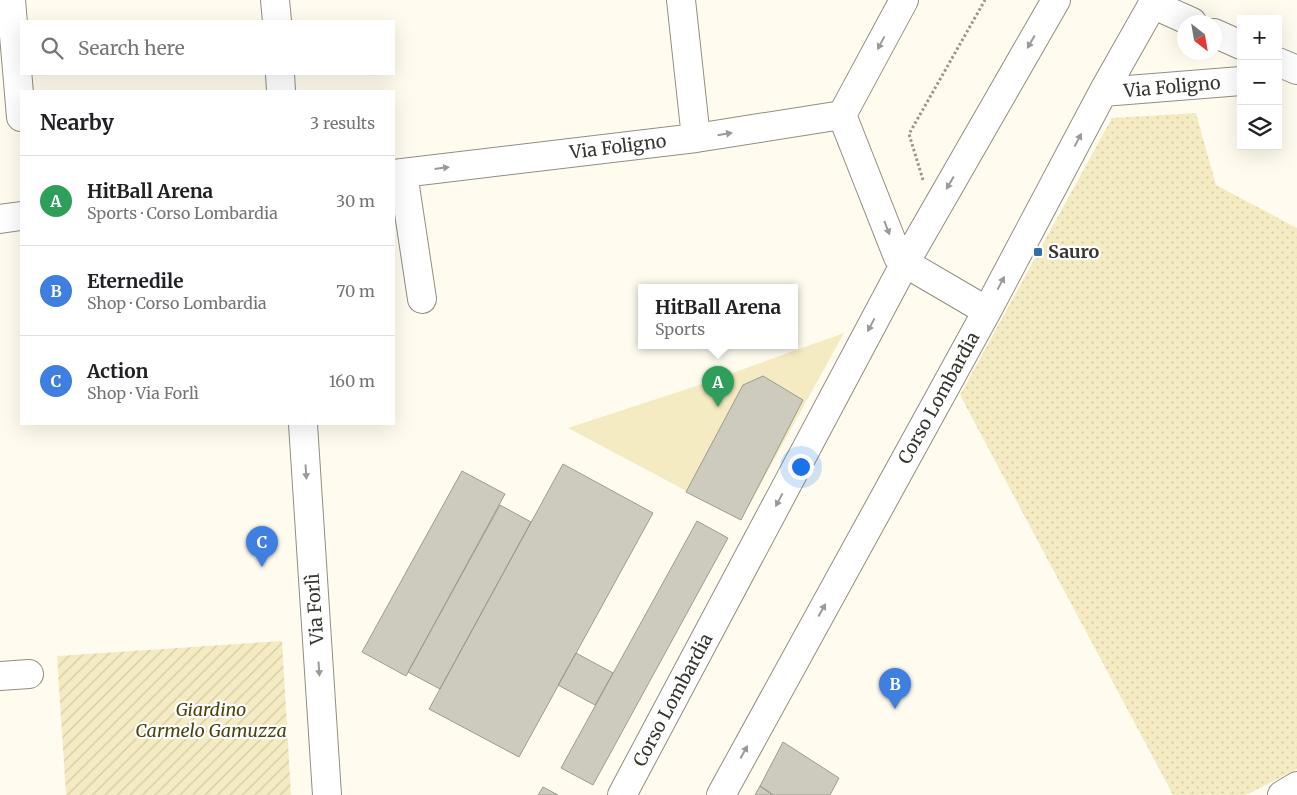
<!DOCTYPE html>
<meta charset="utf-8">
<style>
body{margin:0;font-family:Merriweather,serif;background:#f2f2f2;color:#202124}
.controls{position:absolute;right:15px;top:15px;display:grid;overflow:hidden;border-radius:0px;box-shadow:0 5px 20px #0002}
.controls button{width:45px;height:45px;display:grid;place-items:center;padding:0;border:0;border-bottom:1px solid #e0e0e0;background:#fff;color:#202124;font:25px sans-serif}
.compass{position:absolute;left:1177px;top:15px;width:45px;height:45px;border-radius:50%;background:#fff;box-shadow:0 5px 20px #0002;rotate:149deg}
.you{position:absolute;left:800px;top:466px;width:18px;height:18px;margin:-12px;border:4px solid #fff;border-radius:50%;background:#1a73e8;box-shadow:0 0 0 8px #1a73e833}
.badge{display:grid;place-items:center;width:32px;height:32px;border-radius:50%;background:#2f72a8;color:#fff;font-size:16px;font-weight:700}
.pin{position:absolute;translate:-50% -41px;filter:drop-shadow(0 1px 2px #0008)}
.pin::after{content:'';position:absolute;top:26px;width:18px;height:15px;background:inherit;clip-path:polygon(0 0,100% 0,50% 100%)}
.popup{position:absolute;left:638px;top:284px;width:160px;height:65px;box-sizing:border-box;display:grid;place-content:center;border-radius:0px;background:#fff;filter:drop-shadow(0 1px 4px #0005);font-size:16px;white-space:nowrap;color:#757577}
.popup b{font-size:19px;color:#202124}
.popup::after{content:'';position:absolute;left:50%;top:100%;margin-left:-10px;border:10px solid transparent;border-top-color:#fff}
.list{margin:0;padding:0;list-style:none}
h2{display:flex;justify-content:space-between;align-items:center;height:65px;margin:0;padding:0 20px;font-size:21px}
h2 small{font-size:16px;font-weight:400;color:#757577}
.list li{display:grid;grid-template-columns:32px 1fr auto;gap:15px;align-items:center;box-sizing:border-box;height:90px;padding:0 20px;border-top:1px solid #e0e0e0}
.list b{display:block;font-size:19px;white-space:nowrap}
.list p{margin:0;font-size:16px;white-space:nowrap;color:#757577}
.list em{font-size:16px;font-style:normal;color:#757577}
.icon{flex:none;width:28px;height:28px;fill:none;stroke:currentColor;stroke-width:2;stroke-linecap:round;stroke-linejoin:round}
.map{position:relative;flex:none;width:1297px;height:795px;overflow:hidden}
.search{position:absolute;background:#fff;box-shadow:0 5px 20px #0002;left:20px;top:20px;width:375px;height:55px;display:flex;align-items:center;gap:12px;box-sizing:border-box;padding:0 18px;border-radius:0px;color:#757577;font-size:19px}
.panel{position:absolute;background:#fff;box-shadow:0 5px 20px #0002;left:20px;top:90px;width:375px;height:335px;border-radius:0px}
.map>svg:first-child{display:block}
.grass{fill:url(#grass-dots)}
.garden{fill:url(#garden-furrows)}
.pitch{fill:#f5ebc2}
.building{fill:#cdcabe;stroke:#9d9b8f}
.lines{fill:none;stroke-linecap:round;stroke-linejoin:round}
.minor-casing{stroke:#908e82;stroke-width:30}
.path{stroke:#98968d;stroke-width:3;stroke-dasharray:2.5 2.5;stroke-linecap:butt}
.minor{stroke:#fff;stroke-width:28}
.oneway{fill:#9b9a98}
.poi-dot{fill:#2f72a8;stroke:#fff;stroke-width:2}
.labels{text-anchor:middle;stroke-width:4.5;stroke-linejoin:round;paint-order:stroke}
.street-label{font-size:18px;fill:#373631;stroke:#fff}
.poi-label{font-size:18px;font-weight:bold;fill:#373631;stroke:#fff;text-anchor:start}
.park-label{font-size:18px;font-style:italic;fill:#4e420d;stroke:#fff}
</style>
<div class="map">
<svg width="1297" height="795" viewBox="0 0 1297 795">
<defs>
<pattern id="grass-dots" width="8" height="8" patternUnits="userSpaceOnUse" patternTransform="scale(1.25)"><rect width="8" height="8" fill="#f5ebc2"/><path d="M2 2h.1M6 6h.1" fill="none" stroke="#d3caa7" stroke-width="1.8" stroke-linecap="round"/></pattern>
<pattern id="garden-furrows" width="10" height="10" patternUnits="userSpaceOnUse" patternTransform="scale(1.25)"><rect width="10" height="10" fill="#f5ebc2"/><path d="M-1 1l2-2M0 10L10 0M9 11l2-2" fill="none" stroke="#d3caa7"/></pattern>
</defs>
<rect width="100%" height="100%" fill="#fffcef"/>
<path class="grass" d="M1196 113 1216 185 1297 228V769L1246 795H1173L960 395 1112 118Z"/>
<path class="garden" d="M282 641 291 795H66L57 656Z"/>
<path class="pitch" d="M844 333 741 520 568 428 696 386Z"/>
<path class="building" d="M763 376 803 400 741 520 686 492 743 385Z
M563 464 653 513 519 757 429 709Z
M462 471 505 494 406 676 362 652Z
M500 505 531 522 440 689 408 672Z
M697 521 728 538 593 785 561 768Z
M576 653 613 673 595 705 558 685Z
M783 742 839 778 830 795H774L760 786Z
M760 786 772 795H755Z
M543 787 558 795H538Z"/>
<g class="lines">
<g class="minor-casing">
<path id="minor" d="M11 0 21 117
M275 0 277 21
M681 0 696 138
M904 0 842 115 898 257 905 263 987 311
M1152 4 1192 22
M1214 33 1241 45
M1278 62 1297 70
M280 74 281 91
M1103 92 1241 81
M403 173 422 299
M394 174 696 138 842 115
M0 219 21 216
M303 424 327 795
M0 676 29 674
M622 795 905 263 1056 0
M721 795 987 311 1103 92 1155 0
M1282 795 1297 786"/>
</g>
<path class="path" d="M923 180 909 134 985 0"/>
<use href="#minor" class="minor"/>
</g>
<defs><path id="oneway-solid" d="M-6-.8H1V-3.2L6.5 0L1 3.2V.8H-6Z" transform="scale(1.25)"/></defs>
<g class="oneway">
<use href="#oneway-solid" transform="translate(1031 42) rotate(120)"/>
<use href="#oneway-solid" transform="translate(881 43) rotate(118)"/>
<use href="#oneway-solid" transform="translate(725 134) rotate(-9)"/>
<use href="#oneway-solid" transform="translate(1078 140) rotate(-62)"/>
<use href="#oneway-solid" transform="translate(442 168) rotate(-7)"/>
<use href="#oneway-solid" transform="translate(950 183) rotate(120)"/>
<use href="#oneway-solid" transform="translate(887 228) rotate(69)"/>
<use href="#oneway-solid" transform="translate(1001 283) rotate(-62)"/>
<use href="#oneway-solid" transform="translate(871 325) rotate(118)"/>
<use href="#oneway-solid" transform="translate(306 472) rotate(86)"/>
<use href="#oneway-solid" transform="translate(779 500) rotate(118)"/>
<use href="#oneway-solid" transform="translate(822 610) rotate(-61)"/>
<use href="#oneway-solid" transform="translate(319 669) rotate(86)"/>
<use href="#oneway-solid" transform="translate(744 752) rotate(-61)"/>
</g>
<rect class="poi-dot" x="1033" y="247" width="10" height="10" rx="2.5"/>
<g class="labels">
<g class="street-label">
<text transform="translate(1172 87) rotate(-5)" y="6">Via Foligno</text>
<text transform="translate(618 147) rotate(-7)" y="6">Via Foligno</text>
<text transform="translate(939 398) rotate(-61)" y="6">Corso Lombardia</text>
<text transform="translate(315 609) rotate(-94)" y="6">Via Forlì</text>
<text transform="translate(673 700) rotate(-62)" y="6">Corso Lombardia</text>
</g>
<g class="poi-label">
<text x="1048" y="258">Sauro</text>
</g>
<g class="park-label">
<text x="211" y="716">Giardino<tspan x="211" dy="21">Carmelo Gamuzza</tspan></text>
</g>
</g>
</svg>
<div class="controls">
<button>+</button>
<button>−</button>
<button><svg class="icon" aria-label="layers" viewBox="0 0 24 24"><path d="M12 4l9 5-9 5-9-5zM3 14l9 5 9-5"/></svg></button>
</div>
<svg class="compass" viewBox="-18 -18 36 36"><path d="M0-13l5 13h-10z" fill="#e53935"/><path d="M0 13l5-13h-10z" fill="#757577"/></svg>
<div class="you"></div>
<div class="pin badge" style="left:718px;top:407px;background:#2e9e5b">A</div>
<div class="popup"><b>HitBall Arena</b>Sports</div>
<div class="pin badge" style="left:895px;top:709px;background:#3f7fe0">B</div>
<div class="pin badge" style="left:262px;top:567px;background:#3f7fe0">C</div>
<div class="search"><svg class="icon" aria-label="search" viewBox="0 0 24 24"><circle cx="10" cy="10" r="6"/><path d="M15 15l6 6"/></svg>Search here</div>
<section class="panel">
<h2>Nearby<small>3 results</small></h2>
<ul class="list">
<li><span class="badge" style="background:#2e9e5b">A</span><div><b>HitBall Arena</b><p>Sports · Corso Lombardia</p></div><em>30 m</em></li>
<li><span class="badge" style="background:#3f7fe0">B</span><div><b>Eternedile</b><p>Shop · Corso Lombardia</p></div><em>70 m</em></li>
<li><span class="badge" style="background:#3f7fe0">C</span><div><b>Action</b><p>Shop · Via Forlì</p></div><em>160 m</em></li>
</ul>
</section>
</div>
